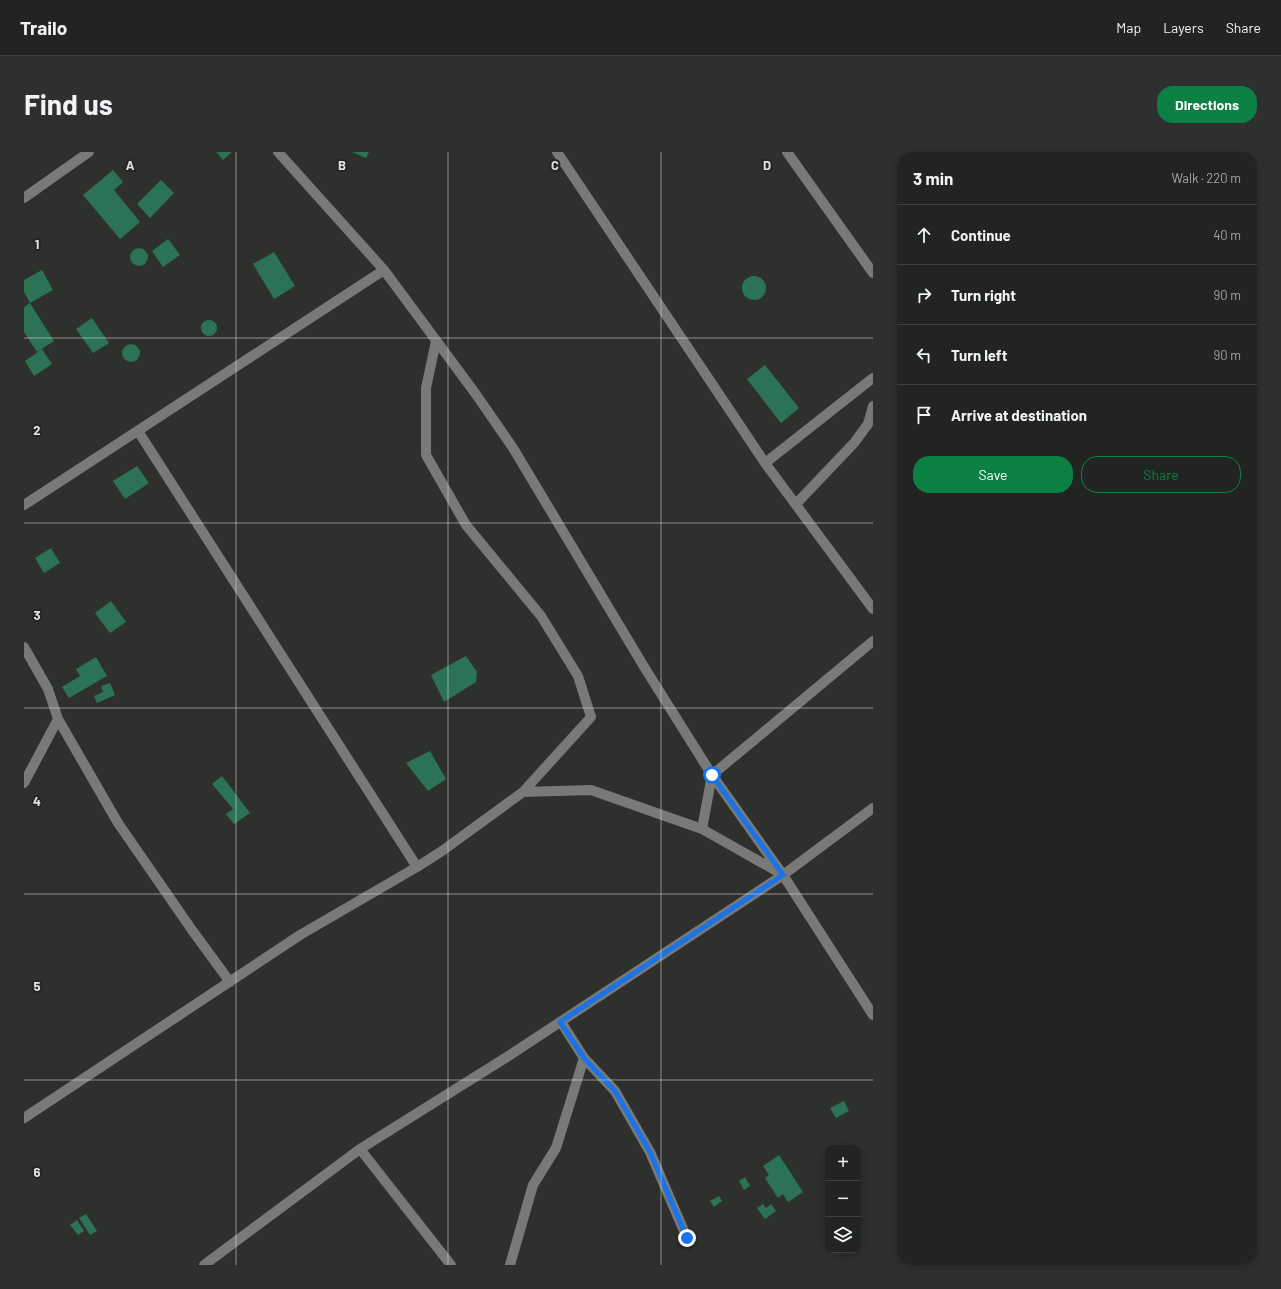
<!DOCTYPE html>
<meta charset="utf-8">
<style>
body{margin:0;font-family:Barlow,sans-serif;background:#2e302f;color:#f1f3f6}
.controls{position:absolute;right:12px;bottom:12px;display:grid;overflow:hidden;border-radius:8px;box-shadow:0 2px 10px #0003}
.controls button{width:36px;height:36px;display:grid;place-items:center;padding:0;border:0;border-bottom:1px solid #3f4140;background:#222422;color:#f1f3f6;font:20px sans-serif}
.stop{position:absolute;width:12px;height:12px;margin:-9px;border:3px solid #1a73e8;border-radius:50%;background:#fff}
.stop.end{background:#1a73e8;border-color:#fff;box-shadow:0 1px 4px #0008}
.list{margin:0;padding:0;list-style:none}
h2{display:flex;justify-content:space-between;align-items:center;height:52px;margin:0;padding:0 16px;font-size:17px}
h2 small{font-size:13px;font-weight:400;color:#a2a4a5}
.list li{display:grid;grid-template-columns:26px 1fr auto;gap:12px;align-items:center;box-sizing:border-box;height:60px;padding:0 16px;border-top:1px solid #3f4140}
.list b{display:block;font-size:15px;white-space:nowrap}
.list em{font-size:13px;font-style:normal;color:#a2a4a5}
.actions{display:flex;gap:8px;padding:12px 16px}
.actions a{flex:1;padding:9px 0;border:1px solid #0b8043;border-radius:16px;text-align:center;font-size:14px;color:#0b8043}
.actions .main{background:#0b8043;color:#fff}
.icon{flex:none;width:22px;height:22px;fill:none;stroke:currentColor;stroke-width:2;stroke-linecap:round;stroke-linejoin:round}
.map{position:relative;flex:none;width:849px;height:1113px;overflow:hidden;border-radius:16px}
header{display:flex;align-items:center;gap:24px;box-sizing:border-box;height:56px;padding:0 20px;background:#222422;border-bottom:1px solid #3f4140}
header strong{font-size:19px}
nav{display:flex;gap:22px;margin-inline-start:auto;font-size:14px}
.intro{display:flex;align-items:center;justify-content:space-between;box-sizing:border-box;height:96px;padding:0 24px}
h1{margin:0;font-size:28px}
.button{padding:10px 18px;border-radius:16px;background:#0b8043;color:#fff;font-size:14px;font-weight:700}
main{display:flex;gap:24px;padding:0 24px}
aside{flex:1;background:#222422;border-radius:16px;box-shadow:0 2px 10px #0003}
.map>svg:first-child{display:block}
.building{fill:#2c7355}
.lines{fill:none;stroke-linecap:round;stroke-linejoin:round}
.minor{stroke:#797978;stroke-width:10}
.route{stroke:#1a73e8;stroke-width:5}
.grid{fill:none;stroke:#e1e2e1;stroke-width:1;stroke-opacity:0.55}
.grid-label{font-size:13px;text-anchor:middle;font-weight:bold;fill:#e1e2e1;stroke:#242624;stroke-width:4;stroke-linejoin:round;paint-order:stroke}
</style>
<header>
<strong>Trailo</strong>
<nav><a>Map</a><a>Layers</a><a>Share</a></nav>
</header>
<div class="intro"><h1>Find us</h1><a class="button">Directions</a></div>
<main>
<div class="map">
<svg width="849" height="1113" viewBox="0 0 849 1113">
<rect width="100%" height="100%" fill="#2e302d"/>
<path class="building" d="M192 0H208L199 8Z
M328 0H345L342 6Z
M89 18 99 30 90 38 116 70 96 87 59 43Z
M137 28 150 41 126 66 113 52Z
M144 87 156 103 139 115 128 99Z
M106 105a9 9 0 1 1 18 0a9 9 0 1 1-18 0Z
M250 100 271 134 250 147 229 112Z
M18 118 29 138 6 151 0 140V128Z
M718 136a12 12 0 1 1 24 0a12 12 0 1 1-24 0Z
M6 151 30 189 13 200 0 180V155Z
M68 166 85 191 69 201 52 177Z
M177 176a8 8 0 1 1 16 0a8 8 0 1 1-16 0Z
M98 201a9 9 0 1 1 18 0a9 9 0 1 1-18 0Z
M18 197 28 212 10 224 1 209Z
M741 213 775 256 757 271 723 227Z
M113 314 125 331 101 347 89 329Z
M27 396 36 411 20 421 11 406Z
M87 449 102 470 86 481 71 461Z
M442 504 453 520 452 530 420 550 407 523Z
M72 505 83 524 45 546 38 535 56 524 52 517Z
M86 531 91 543 73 551 70 544 79 540 77 534Z
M406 599 422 627 404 639 382 611Z
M198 624 226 661 210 672 202 662 209 657 188 632Z
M820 949 825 959 812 966 806 956Z
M755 1003 779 1040 764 1050 759 1042 754 1046 741 1026 745 1023 739 1014Z
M721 1025 726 1034 720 1038 715 1029Z
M695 1044 698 1049 690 1055 686 1049Z
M739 1052 742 1056 747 1052 752 1059 741 1067 733 1056Z
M62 1062 73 1079 66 1083 55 1066Z
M53 1068 60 1079 54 1083 46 1073Z"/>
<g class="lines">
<path class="minor" d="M254 0 360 118 451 241 489 296 622 518 688 623 759 723 849 863
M533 0 741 311 849 457
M763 0 849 121
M0 46 65 0
M114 279 393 715
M741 311 849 226
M772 352 830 291 844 272 849 254
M0 353 360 118
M0 495 24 537 34 567 94 671 168 778 206 830
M0 631 34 567
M499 640 567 638 678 677 756 721
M678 677 688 623 849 489
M537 870 560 906 591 939 626 1000 663 1086
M0 966 276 783 393 715 418 699 499 640 567 565 554 524 517 464 442 373 402 303V236L412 189
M336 997 427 1113
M180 1113 336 997 486 903 759 723 849 656
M486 1113 509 1033 532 996 560 906"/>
</g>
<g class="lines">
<path class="route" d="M663 1086 626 1000 591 939 560 906 536 870 759 723 688 623"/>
</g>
<path class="grid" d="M212 0V1113M424 0V1113M637 0V1113M0 186H849M0 371H849M0 556H849M0 742H849M0 928H849"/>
<g class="grid-label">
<text x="106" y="18">A</text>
<text x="318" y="18">B</text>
<text x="531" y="18">C</text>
<text x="743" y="18">D</text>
<text x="13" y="97">1</text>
<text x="13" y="283">2</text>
<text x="13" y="468">3</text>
<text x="13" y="654">4</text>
<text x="13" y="839">5</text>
<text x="13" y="1025">6</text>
</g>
</svg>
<div class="controls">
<button>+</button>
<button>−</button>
<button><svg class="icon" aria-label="layers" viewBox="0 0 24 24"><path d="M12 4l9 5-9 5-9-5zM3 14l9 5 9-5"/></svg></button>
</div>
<div class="stop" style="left:688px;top:623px"></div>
<div class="stop end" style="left:663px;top:1086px"></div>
</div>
<aside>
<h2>3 min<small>Walk · 220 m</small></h2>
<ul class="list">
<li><svg class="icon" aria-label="ahead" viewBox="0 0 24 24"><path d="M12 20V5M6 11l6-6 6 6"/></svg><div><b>Continue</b></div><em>40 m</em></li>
<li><svg class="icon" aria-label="right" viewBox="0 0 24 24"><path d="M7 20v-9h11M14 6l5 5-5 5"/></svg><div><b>Turn right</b></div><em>90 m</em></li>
<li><svg class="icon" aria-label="left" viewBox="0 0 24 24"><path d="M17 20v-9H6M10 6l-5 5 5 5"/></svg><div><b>Turn left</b></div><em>90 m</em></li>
<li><svg class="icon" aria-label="arrive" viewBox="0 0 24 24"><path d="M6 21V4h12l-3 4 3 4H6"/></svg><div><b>Arrive at destination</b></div></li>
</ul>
<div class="actions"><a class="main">Save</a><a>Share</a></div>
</aside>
</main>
